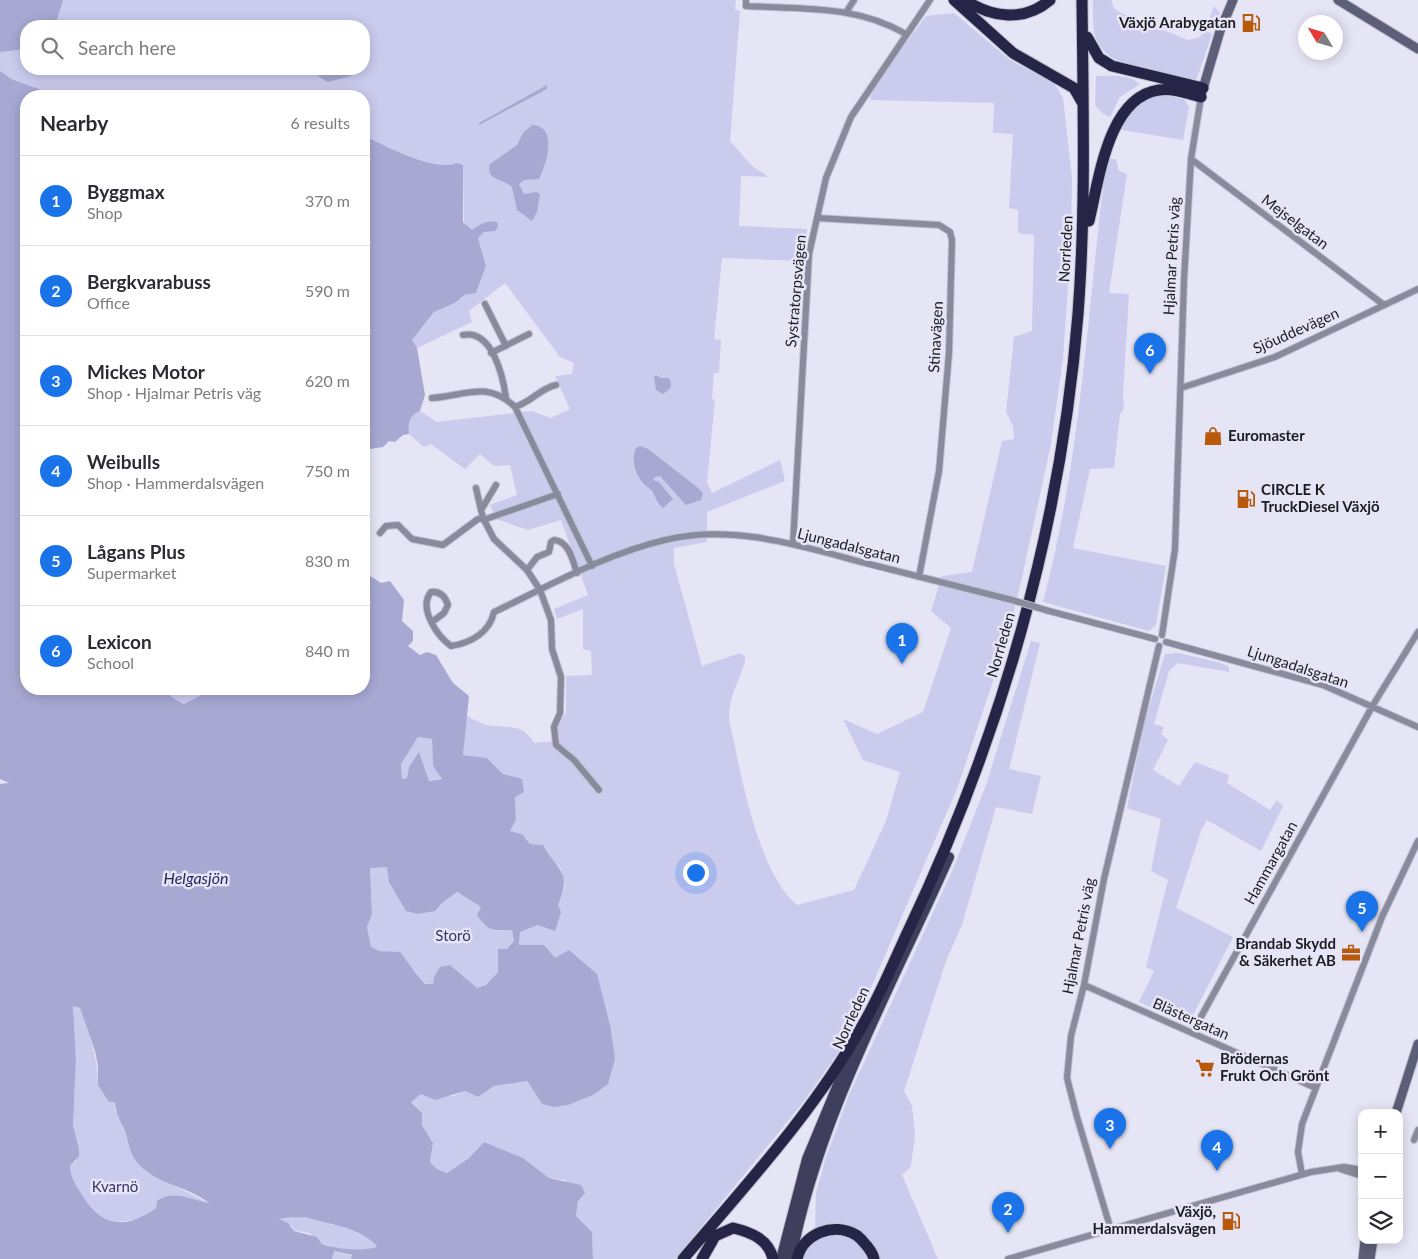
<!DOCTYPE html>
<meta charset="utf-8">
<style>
body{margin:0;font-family:Lato,sans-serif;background:#f2f2f3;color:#2b2b33}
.controls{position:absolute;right:15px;bottom:15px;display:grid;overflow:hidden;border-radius:10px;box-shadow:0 2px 12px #0003}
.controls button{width:45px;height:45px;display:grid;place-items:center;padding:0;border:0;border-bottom:1px solid #e1e1e2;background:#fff;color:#2b2b33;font:25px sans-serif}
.compass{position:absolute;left:1298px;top:15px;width:45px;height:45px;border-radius:50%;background:#fff;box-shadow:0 2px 12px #0003;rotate:308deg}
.you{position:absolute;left:695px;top:872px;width:18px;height:18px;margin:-12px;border:4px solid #fff;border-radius:50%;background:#1a73e8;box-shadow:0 0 0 8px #1a73e833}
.badge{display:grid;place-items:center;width:32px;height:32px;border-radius:50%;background:#1a73e8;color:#fff;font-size:16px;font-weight:700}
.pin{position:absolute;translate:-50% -41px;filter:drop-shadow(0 1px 2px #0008)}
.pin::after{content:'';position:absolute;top:26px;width:18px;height:15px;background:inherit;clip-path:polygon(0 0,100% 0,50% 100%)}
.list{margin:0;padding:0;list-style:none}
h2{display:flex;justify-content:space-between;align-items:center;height:65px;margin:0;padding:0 20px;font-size:21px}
h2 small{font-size:16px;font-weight:400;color:#7c7c81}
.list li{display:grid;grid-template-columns:32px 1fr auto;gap:15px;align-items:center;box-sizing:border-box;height:90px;padding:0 20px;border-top:1px solid #e1e1e2}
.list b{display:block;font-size:19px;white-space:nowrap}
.list p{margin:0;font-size:16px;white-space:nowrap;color:#7c7c81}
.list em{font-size:16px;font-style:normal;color:#7c7c81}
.icon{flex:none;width:28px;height:28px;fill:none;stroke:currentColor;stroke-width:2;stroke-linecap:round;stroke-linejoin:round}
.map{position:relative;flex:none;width:1418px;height:1259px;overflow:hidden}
.search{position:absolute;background:#fff;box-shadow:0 2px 12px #0003;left:20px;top:20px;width:350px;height:55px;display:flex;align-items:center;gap:12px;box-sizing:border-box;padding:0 18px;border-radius:20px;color:#7c7c81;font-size:19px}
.panel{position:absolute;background:#fff;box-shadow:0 2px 12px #0003;left:20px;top:90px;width:350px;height:605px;border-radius:20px}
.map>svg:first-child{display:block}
.green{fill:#cbcbee;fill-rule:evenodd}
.water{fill:#a8a9d3;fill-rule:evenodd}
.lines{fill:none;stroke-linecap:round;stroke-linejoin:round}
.street-casing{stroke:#c1c1d0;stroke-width:8}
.secondary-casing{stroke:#c1c1d0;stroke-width:11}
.primary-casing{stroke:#c1c1d0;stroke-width:12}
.highway-casing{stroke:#c1c1d0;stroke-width:13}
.street{stroke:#898a9c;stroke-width:6}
.secondary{stroke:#5d5e78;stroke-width:9}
.primary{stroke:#3f3f5d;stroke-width:10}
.highway{stroke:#272547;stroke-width:11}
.street-bridge-casing{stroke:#c1c1d0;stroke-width:8;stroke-linecap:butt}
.street-bridge{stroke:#898a9c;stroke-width:6}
.labels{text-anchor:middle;stroke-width:5;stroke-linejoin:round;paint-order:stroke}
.poi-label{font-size:15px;font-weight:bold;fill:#1d1d23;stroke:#e5e5f6;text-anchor:end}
.street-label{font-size:15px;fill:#1d1d23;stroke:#e5e5f6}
.park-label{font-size:15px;fill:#383469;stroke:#e5e5f6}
.water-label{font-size:16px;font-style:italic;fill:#2b265a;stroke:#e5e5f6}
</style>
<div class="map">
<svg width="1418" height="1259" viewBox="0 0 1418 1259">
<rect width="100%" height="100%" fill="#e5e5f6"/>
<path class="green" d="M0 0H736L735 10 740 11 730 141 752 166 769 177 741 176 739 226 807 229 803 261 722 258 714 339 721 340 719 373H714L712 399 715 400 707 482 712 493 780 460 785 481 707 512V542L674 548V564L702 666 740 653 745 656V662C740 678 730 696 729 713 729 724 733 736 735 747 744 790 762 877 797 905L854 890 886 821 900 772 863 760 843 719 877 734 923 712 951 628 931 611 942 576 972 572 1002 441 1014 439 1013 426 1006 412 1014 337 1032 331 1034 235 1018 233V210L1009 208 1013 134 993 133 994 103 871 100 870 96 891 63 926 16 954 13 1010 60 1054 83 1063 98 1072 177 1071 245 1063 358 1051 444 1021 582 1006 642 957 789 870 990 838 1053 801 1105 675 1259H593L592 1232 576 1216 578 1201 565 1180 549 1178 523 1158 484 1142 469 1158 447 1173 437 1169 430 1162 433 1143 422 1125V1113L411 1101 421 1094 453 1096 465 1091 478 1097 494 1086 527 1081 542 1104 593 1095 602 997 597 974 519 945 520 932 538 925 558 905 565 887 561 869 552 860 543 845 530 844 522 834 510 831 516 820 515 797 503 774 487 758 463 755 466 715C471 718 478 722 484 724 503 730 521 720 534 743L556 741 557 726 566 713V676L592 675 591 651 583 649V609L557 619 554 609 588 595 561 520 528 530 496 519 490 505 517 495 510 465 494 466 480 454 465 469 431 444 424 447 409 434C408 423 409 416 420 411L437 422 532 411 551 418 570 409 555 376 572 374 574 363 560 357 505 283 469 311 472 322 417 348 412 340 434 312 455 303 464 295 476 293 486 266 478 238 482 233 497 228V224L495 221C486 222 478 225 472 230L464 223 463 165 457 163C434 172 387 146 364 136V96H26L0 150ZM26 26H364V69H26Z
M1093 0H1111L1114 8 1119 12 1188 40 1198 38 1206 31 1212 34 1197 78 1192 81C1162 74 1110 71 1096 39 1092 28 1093 11 1093 0Z
M1214 6 1220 13 1216 24 1208 22Z
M1096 76C1110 76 1128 74 1140 84L1120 97 1110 117 1102 113 1095 105Z
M1161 95 1184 99 1189 107 1183 140 1122 130C1126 110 1143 100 1161 95Z
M1110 159H1116L1119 171 1127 174 1109 293 1129 294 1123 394 1124 409 1120 414 1114 468 1090 469 1073 548 1166 566 1156 625 1149 631 1043 602C1080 463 1087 320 1104 178Z
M1031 641 1040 643 1009 769 1041 776 1032 814 996 807 962 925 946 961 904 1091 912 1106 915 1135 911 1166 902 1175 938 1259H803L815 1227 816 1193 826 1157 849 1095 953 869 986 785Z
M1178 653 1221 663 1229 667V672L1178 663 1169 671 1154 724 1164 727 1161 734 1168 740 1153 770 1179 786 1195 762 1229 775 1227 783 1270 810 1277 800 1283 806 1261 851 1207 820 1201 831 1176 908 1233 937 1191 1019 1181 1021 1139 1002 1154 971 1146 967 1168 880 1151 871 1161 819 1127 808 1144 723 1165 654Z
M163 689H201L202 690 200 696 185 704 173 698Z
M418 737 432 739 433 766 443 778 429 781 419 753 409 767 407 778 402 779 401 764Z
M370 867H387L435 911 442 903 456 892 481 907 495 931 512 930 514 941 507 950 498 949V972C492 978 487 985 480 988 474 989 430 986 425 983 413 977 408 962 400 953L379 951 371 948 367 927 372 914Z
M73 1006 80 1008C89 1034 98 1057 98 1085L115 1102V1110L120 1117 130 1148 146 1172 211 1204 204 1202 156 1208 141 1219 117 1222 103 1220 90 1210 72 1180 70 1166 76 1161 79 1149 73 1125 76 1060Z
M292 1217C297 1219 303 1216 308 1218 332 1226 358 1227 377 1246L369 1250 337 1248 321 1243 309 1233 294 1230 292 1226 276 1219Z
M333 1251 352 1256 351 1259H332Z"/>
<path class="water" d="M0 0H63L55 26H26V49L0 52Z
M316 69H363L351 76 328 82 319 77Z
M0 71 11 79 58 96H26V689H163L173 698 184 704 200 696 201 689H364V572L381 583 390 581 404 600 402 621 413 631V641L408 646 420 655 427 652 436 655 453 683 469 696 463 755 487 758 503 774 522 779 524 792 515 797 516 820 510 831 522 834 530 844 543 845C559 873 572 871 558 905L561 912 555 931 538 925 520 932 519 945H544L555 958 569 950 597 974 610 1025 615 1059 608 1084 593 1095 568 1105 554 1107 542 1104 527 1081 494 1086 478 1097 465 1091 435 1100 421 1094 411 1102 422 1113V1125L433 1143 430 1162 437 1169 447 1173 469 1158 484 1142 523 1158 549 1178 581 1185 585 1193 578 1201 576 1216 592 1232 593 1259H351L352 1255 334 1251 332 1259H0V784L9 783 0 779ZM418 737 432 739 433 766 442 779 429 781 419 752 409 767 407 778 402 779 401 764ZM387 867 389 882 406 911 418 914 435 911 442 903 457 892 481 907 477 915C488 931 493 931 512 930L514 941 507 949H498V972L486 985 477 988 450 965 440 967 434 977 433 984H425C415 974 409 963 400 952L379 951 371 947 367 927 372 914 370 868ZM73 1006 80 1008 95 1051 98 1066V1085L109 1102H115C115 1112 121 1122 125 1131 128 1141 130 1153 136 1161 153 1184 188 1186 209 1203 191 1200 174 1189 157 1201L156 1208C126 1230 101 1227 82 1195 75 1184 71 1179 70 1166L79 1156V1149L73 1125 76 1060ZM292 1217C297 1219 303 1216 308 1218 331 1225 359 1227 377 1246 371 1252 329 1249 321 1243 320 1242 318 1238 317 1237L294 1231 288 1223 279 1219Z
M547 85V89L479 125V123Z
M532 125C559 126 546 165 539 179L524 180 519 184 524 194 536 192 540 194 537 212 532 221 517 210 512 187C503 178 485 181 490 164L517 145 523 133Z
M364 136C387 146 433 172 457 163L463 165V222L472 230C478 225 489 219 497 222L498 227 495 231 484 232 478 238 486 266 476 293 464 295 455 303 434 312 412 340 417 348 425 395 420 411C409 416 408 423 409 434L403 435 395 442 389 441 383 447 364 450Z
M656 375 661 378H669C673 386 671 389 663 394L656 390 654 377Z
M640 446 648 449 697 487 703 493 701 500 686 505 660 476 655 477 653 480 659 482 673 499 663 508C657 503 656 498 653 492 651 489 646 486 644 484 635 475 631 459 636 448Z"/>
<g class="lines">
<g class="street-casing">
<path id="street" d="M746 0V6C802 9 856 5 906 34
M847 11 854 0
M1191 159 1384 305
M817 218 939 225 950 232 952 240 949 353 939 471 919 577
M485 304 506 346
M463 335C492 329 503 376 506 398
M491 353 529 334
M1181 388 1275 357 1418 289
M432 398C465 396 487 380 515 407L592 566
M515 407C533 401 539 389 556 385
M496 485 481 510 483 518 494 539 527 570 540 590 551 620 552 649 561 677 560 713 554 727 556 745 574 760 599 790
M476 488 481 510
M380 533 386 526 398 525 412 539 443 545 478 519H486L558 494
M793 544 809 254 826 178 851 117 930 0
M527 570 537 557 549 552 551 542 554 540C569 541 573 561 577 573
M1049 611 1155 639
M432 622 444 613 448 605C445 596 440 591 431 592 418 608 437 636 451 646 471 643 490 632 494 612 549 586 605 554 665 540 733 523 804 547 869 564 917 576 964 588 1012 600
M1162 635 1175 549 1184 280 1191 159 1201 97
M1166 642 1323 685 1418 727
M1084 985 1316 1088
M1192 1033 1373 705 1418 632
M1414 1140 1418 1130
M1340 1169 1362 1176
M1302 1174 1298 1152 1302 1124 1382 917 1418 841
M1111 1230 1077 1117 1067 1078 1071 1036 1084 985 1104 879 1159 646
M1008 1259 1311 1172 1344 1167 1362 1170"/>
</g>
<g class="secondary-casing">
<path id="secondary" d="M1338 0 1418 49
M1202 92 1220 31 1233 0
M1396 1113 1418 1044
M1363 1259 1365 1240
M1370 1259 1373 1240"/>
</g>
<g class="primary-casing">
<path id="primary" d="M781 1259 807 1159 852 1051
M791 1259C818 1117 891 988 949 857"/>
</g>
<g class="highway-casing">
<path id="highway" d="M954 0 1013 53 1074 88 1082 102
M965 0C992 18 1024 22 1050 0
M1087 37 1099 58 1112 66 1203 88
M1089 221C1099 180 1108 97 1159 90 1173 88 1187 93 1201 97
M683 1259C747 1184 817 1108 865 1021 882 991 895 959 909 929 1001 736 1061 527 1078 314 1086 209 1083 105 1082 0
M702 1259 715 1236 733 1228C750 1232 769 1239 773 1259
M797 1259C803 1233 834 1222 856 1235 860 1237 864 1243 867 1246 870 1250 873 1253 874 1259"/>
</g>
<use href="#street" class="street"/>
<use href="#secondary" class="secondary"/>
<use href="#primary" class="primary"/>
<use href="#highway" class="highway"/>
<g class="street-bridge-casing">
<path id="street-bridge" d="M1012 600 1049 611"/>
</g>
<use href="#street-bridge" class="street-bridge"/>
</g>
<defs>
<g id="fuel-bare" transform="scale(1.5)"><path d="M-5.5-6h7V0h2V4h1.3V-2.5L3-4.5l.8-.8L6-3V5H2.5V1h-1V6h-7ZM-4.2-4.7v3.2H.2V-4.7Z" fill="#b8590c" stroke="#e5e5f6" stroke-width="2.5" paint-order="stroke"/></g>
<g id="shop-bare" transform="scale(1.5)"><path d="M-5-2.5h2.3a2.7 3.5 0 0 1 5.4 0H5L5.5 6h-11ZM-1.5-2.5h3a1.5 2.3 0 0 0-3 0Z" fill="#b8590c" stroke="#e5e5f6" stroke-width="2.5" paint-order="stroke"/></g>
<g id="office-bare" transform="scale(1.5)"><path d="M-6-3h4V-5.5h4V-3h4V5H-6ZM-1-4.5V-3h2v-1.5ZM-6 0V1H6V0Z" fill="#b8590c" stroke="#e5e5f6" stroke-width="2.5" paint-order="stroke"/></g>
<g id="supermarket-bare" transform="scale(1.5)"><path d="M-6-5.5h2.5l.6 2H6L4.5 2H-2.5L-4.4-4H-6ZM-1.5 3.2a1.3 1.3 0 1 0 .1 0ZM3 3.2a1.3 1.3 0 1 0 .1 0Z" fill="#b8590c" stroke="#e5e5f6" stroke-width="2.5" paint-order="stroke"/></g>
</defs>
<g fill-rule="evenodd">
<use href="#fuel-bare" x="1251" y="23"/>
<use href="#shop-bare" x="1213" y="436"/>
<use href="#fuel-bare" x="1246" y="499"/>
<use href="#office-bare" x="1351" y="953"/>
<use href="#supermarket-bare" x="1205" y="1068"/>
<use href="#fuel-bare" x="1231" y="1221"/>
</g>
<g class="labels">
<g class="poi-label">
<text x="1236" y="28">Växjö Arabygatan</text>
<text x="1228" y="441" text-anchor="start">Euromaster</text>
<text x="1261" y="495" text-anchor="start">CIRCLE K<tspan x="1261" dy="17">TruckDiesel Växjö</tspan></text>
<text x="1336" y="949">Brandab Skydd<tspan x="1336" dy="17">&amp; Säkerhet AB</tspan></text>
<text x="1220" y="1064" text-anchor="start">Brödernas<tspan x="1220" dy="17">Frukt Och Grönt</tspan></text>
<text x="1216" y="1217">Växjö,<tspan x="1216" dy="17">Hammerdalsvägen</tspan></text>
</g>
<g class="street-label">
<text transform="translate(1295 222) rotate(37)" y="5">Mejselgatan</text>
<text transform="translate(1066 249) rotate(-87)" y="5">Norrleden</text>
<text transform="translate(1172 256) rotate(-87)" y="5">Hjalmar Petris väg</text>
<text transform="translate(796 291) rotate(-85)" y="5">Systratorpsvägen</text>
<text transform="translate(1296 331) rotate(-24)" y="5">Sjöuddevägen</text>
<text transform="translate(936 337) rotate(-87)" y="5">Stinavägen</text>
<text transform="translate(849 546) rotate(14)" y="5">Ljungadalsgatan</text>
<text transform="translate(1001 645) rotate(-74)" y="5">Norrleden</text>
<text transform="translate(1298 667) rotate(18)" y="5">Ljungadalsgatan</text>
<text transform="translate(1271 863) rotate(-61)" y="5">Hammargatan</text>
<text transform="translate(1079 936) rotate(-79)" y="5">Hjalmar Petris väg</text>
<text transform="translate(851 1018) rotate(-65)" y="5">Norrleden</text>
<text transform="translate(1191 1019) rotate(24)" y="5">Blästergatan</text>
</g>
<g class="park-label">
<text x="453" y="941">Storö</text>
<text x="115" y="1192">Kvarnö</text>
</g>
<g class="water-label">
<text x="196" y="884">Helgasjön</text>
</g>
</g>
</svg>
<div class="controls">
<button>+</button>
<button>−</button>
<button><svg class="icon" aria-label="layers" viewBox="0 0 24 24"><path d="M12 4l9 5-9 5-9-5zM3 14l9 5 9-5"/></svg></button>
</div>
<svg class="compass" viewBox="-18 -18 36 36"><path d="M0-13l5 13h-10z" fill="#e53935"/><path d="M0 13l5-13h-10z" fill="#7c7c81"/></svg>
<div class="you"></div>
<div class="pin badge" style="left:902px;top:664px">1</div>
<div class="pin badge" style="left:1008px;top:1233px">2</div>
<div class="pin badge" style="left:1110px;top:1149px">3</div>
<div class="pin badge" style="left:1217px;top:1171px">4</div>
<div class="pin badge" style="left:1362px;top:932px">5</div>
<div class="pin badge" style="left:1150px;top:374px">6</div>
<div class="search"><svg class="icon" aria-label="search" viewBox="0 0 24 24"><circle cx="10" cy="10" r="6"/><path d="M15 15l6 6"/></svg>Search here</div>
<section class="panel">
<h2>Nearby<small>6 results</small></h2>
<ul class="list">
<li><span class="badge">1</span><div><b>Byggmax</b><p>Shop</p></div><em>370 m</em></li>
<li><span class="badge">2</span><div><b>Bergkvarabuss</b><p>Office</p></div><em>590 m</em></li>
<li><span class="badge">3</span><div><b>Mickes Motor</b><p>Shop · Hjalmar Petris väg</p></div><em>620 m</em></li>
<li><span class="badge">4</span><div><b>Weibulls</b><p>Shop · Hammerdalsvägen</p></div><em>750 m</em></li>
<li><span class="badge">5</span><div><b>Lågans Plus</b><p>Supermarket</p></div><em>830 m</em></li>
<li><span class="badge">6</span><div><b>Lexicon</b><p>School</p></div><em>840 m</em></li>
</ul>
</section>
</div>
